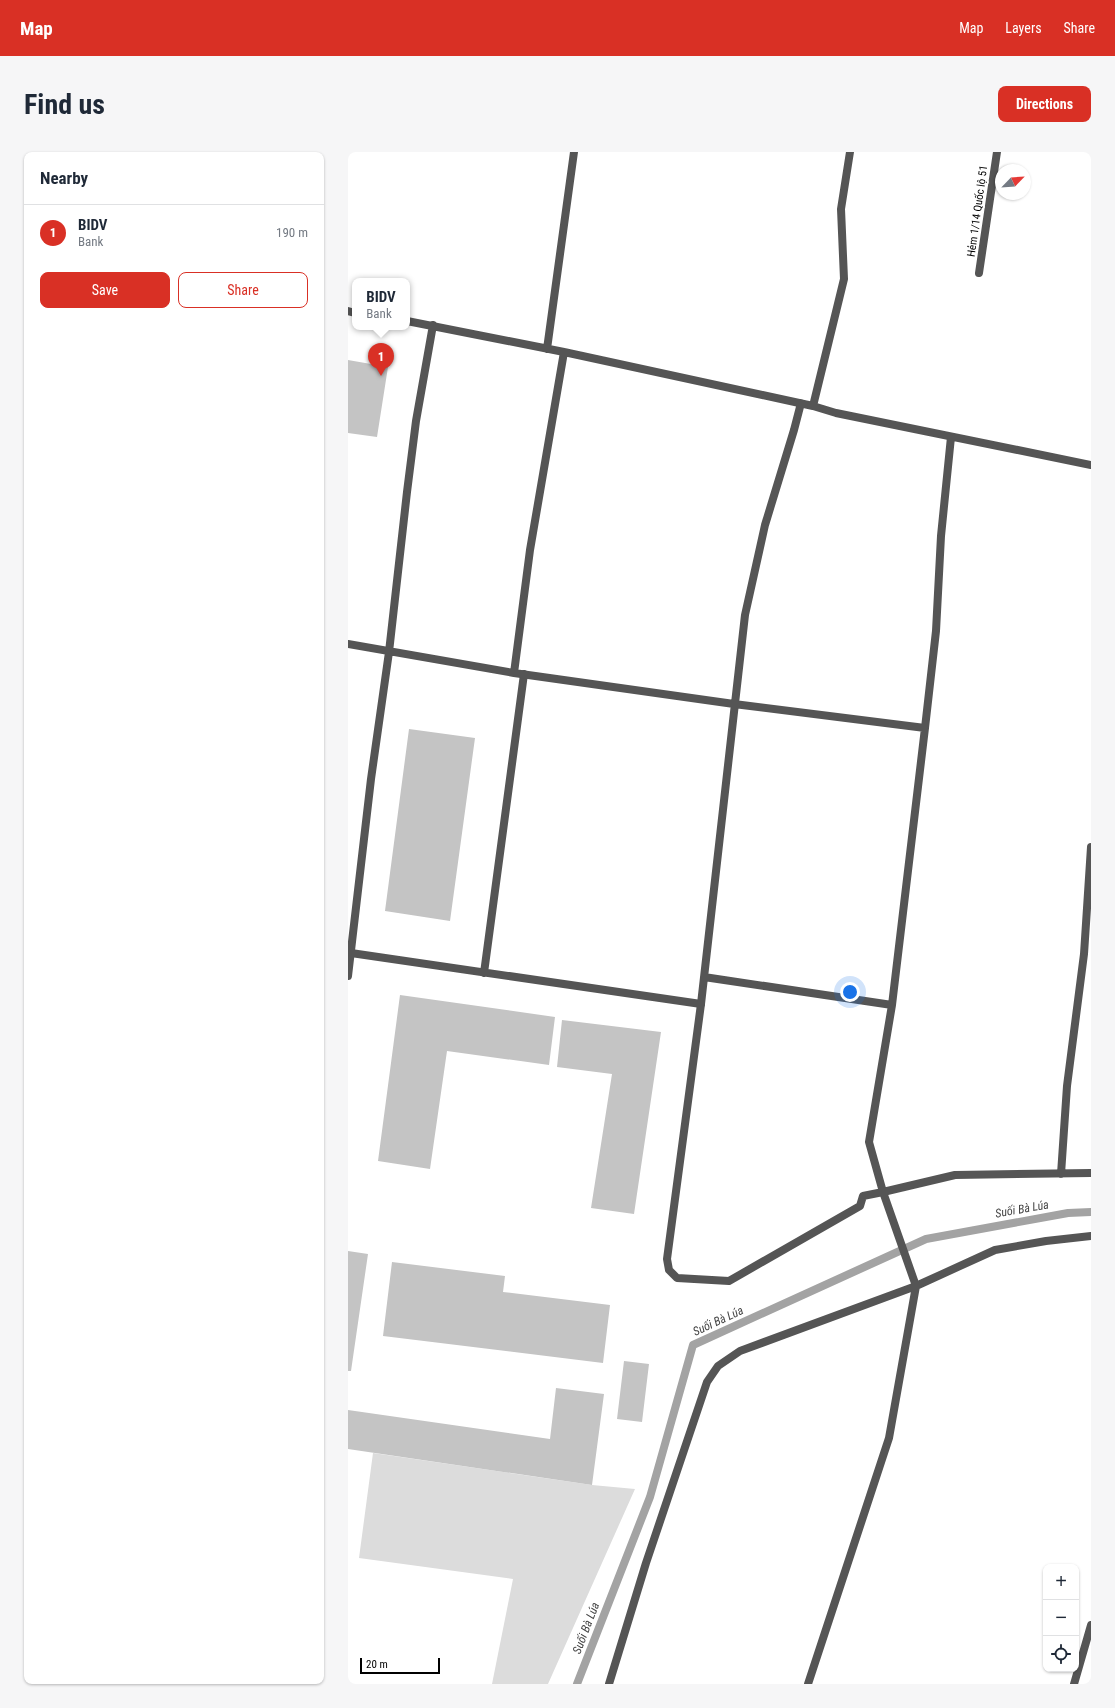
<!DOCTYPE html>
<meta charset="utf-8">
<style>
body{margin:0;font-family:"Roboto Condensed",sans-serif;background:#f6f6f7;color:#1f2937}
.controls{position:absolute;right:12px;bottom:12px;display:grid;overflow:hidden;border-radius:8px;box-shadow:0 1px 3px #0004}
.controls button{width:36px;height:36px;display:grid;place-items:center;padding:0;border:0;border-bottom:1px solid #e0e1e3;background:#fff;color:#1f2937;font:20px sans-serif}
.compass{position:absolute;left:647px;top:12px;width:36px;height:36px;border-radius:50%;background:#fff;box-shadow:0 1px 3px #0004;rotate:65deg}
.scale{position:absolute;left:12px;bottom:10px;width:80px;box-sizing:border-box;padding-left:4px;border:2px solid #000;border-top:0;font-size:11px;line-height:14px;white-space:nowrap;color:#000;-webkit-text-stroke:3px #fff;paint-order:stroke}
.you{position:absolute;left:502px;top:840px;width:14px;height:14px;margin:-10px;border:3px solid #fff;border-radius:50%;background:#1a73e8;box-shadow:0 0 0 6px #1a73e833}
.badge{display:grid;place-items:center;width:26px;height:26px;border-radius:50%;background:#d93025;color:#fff;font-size:13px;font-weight:700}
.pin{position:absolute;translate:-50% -33px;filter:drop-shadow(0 1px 2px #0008)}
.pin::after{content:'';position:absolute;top:21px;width:14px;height:12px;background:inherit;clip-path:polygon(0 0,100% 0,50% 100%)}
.popup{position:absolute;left:4px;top:126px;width:58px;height:52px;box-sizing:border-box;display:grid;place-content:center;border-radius:8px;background:#fff;filter:drop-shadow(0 1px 3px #0005);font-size:13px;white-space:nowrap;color:#747a83}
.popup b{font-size:15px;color:#1f2937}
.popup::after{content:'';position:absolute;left:50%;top:100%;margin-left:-8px;border:8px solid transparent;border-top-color:#fff}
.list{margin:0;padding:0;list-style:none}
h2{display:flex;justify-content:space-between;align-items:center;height:52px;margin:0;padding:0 16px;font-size:17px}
h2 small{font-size:13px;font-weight:400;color:#747a83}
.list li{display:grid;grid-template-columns:26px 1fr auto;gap:12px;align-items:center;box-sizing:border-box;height:56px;padding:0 16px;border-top:1px solid #e0e1e3}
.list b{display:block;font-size:15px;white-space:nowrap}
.list p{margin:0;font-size:13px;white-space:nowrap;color:#747a83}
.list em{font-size:13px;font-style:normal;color:#747a83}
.actions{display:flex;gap:8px;padding:12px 16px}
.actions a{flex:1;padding:9px 0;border:1px solid #d93025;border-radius:8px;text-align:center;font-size:14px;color:#d93025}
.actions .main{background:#d93025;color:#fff}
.icon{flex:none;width:22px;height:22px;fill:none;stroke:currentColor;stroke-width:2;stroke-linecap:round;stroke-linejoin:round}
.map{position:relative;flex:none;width:743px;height:1532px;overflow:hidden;border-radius:8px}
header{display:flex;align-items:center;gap:24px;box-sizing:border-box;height:56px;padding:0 20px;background:#d93025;color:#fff}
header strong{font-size:19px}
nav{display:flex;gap:22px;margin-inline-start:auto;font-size:14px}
.intro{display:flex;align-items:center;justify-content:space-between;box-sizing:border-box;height:96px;padding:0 24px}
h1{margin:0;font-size:28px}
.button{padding:10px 18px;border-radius:8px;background:#d93025;color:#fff;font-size:14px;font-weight:700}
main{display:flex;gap:24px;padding:0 24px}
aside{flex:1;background:#fff;border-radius:8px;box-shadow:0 1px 3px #0004}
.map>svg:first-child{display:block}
.green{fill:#dcdcdc}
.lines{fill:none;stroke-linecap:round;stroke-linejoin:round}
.stream{stroke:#a3a3a3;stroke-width:8}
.building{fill:#c4c4c4}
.lane{stroke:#555;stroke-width:8}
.street{stroke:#555;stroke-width:8}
.labels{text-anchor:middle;stroke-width:3.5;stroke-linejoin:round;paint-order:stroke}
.street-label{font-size:11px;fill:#000;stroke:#fff}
.water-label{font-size:12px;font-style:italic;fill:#444;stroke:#fff}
</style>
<header>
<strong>Map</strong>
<nav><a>Map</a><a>Layers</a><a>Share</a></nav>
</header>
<div class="intro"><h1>Find us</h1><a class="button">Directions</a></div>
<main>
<aside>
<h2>Nearby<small></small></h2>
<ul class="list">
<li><span class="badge">1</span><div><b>BIDV</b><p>Bank</p></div><em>190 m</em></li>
</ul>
<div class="actions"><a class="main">Save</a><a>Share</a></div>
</aside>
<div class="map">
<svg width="743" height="1532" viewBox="0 0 743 1532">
<rect width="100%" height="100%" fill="#fff"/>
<path class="green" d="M25 1301 244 1333 287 1337 200 1532H144L165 1427 11 1406Z"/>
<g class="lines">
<path class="stream" d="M229 1532 302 1345 345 1193 578 1087 720 1061 743 1060"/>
</g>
<path class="building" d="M0 208 40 215 29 285 0 281Z
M61 577 127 586 102 769 37 759Z
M52 843 207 865 201 913 99 899 82 1017 30 1009Z
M214 868 313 880 286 1062 243 1056 264 922 209 915Z
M0 1099 20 1102 3 1219H0Z
M44 1110 157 1124 155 1140 262 1153 255 1211 35 1184Z
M276 1209 301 1212 294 1270 269 1267Z
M208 1236 256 1242 244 1333 0 1297V1258L202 1287Z"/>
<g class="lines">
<path class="lane" d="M3 801 353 852
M136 821 176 522"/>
<path class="street" d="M631 121 649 0
M0 159 7 161
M59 169 216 200 465 254 488 261 743 313
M199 197 226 0
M453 251 446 278 417 373 397 463 353 852 319 1107 321 1118 329 1126 381 1129 512 1054 515 1044 535 1040 521 990 544 853 577 576 588 479 593 384 603 285
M465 254 496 127 493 57 502 0
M0 492 166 521 386 552 577 576
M166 521 182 398 216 200
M0 824 23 627 41 500 59 340 68 269 85 173
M356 825 544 853
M713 1022 719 934 736 802 743 695
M261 1532 298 1411 359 1230 370 1214 392 1199 568 1134 647 1098 698 1089 743 1084
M460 1532 541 1286 568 1134 535 1040 607 1023 743 1021
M726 1532 743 1473"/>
</g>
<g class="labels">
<g class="street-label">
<text transform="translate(629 59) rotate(-82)" y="4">Hẻm 1/14 Quốc lộ 51</text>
</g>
<g class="water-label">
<text transform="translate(674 1057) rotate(-10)" y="4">Suối Bà Lúa</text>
<text transform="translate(370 1169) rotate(-25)" y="4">Suối Bà Lúa</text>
<text transform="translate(238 1476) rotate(-69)" y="4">Suối Bà Lúa</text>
</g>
</g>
</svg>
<div class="controls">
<button>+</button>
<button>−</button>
<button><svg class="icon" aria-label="locate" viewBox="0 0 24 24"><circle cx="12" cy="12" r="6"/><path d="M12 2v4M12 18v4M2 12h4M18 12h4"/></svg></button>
</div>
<svg class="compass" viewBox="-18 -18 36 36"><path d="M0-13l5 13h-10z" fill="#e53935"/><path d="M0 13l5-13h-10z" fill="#747a83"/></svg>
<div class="scale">20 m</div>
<div class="you"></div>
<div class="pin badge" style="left:33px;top:224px">1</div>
<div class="popup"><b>BIDV</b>Bank</div>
</div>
</main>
